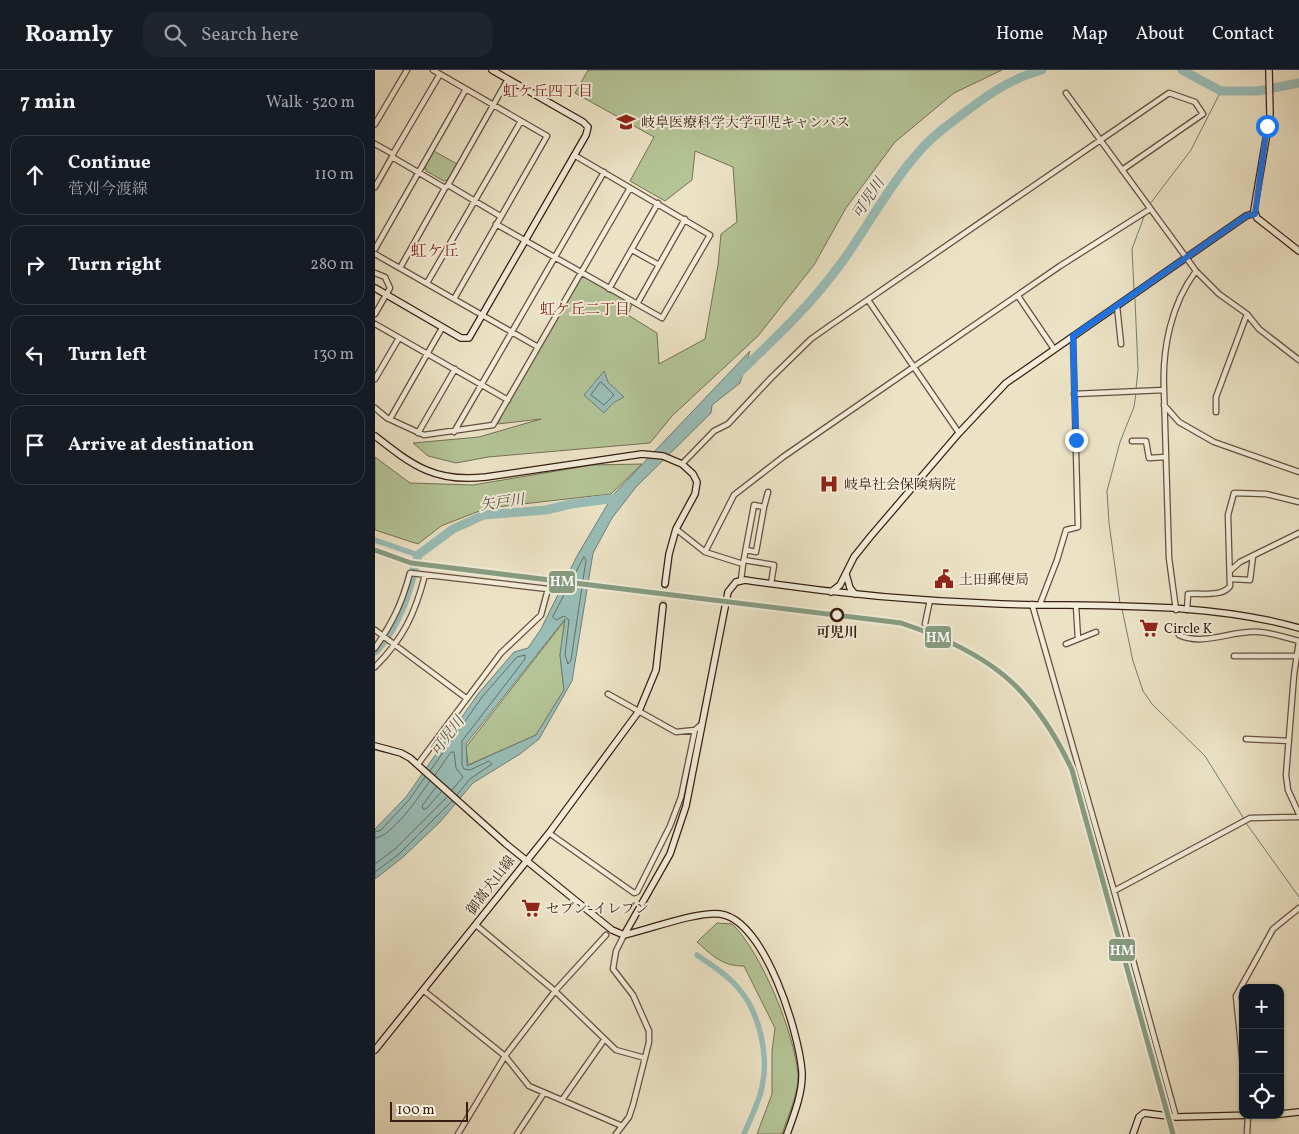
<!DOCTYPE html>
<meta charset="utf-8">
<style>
body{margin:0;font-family:Vollkorn,"Noto Serif JP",serif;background:#20242c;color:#f1f3f6}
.controls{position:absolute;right:15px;bottom:15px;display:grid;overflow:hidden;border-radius:10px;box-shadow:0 1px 4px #0004}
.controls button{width:45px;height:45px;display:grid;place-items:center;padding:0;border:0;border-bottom:1px solid #363941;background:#171b24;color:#f1f3f6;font:25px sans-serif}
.scale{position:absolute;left:15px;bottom:12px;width:78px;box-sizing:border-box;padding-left:5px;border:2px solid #361e12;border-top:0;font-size:14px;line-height:18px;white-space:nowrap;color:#361e12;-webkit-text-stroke:4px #f3edda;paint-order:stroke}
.stop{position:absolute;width:15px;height:15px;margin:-11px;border:4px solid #1a73e8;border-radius:50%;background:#fff}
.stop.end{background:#1a73e8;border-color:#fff;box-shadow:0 1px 5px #0008}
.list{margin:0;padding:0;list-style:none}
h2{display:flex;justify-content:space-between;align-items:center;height:65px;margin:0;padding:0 20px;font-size:21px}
h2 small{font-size:16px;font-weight:400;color:#9ea1a6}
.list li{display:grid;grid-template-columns:32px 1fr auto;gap:15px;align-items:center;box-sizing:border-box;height:80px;margin:0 10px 10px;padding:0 10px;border:1px solid #363941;border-radius:15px}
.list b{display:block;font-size:19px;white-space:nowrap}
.list p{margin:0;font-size:16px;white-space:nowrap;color:#9ea1a6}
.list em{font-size:16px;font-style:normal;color:#9ea1a6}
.icon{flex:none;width:28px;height:28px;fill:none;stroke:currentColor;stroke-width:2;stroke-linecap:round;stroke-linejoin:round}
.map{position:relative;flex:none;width:924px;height:1064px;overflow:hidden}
header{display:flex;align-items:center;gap:30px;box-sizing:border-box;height:70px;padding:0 25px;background:#171b24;border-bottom:1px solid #363941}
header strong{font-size:24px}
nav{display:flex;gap:28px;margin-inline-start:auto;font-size:18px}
.search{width:350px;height:45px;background:#20242c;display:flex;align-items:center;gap:12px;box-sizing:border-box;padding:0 18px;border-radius:15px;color:#9ea1a6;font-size:19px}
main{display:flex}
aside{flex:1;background:#171b24}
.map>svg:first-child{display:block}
.green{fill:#b4c497;stroke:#757154}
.water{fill:#99beb8;stroke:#717e76;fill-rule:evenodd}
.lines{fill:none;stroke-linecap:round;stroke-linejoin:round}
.shore{stroke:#686e65;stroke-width:1}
.stream{stroke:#717e76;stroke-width:1}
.canal{stroke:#99beb8;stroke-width:5.5}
.river{stroke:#99beb8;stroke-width:9}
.secondary-tunnel{stroke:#c8bca2;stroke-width:5.5;stroke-dasharray:5.5 3;stroke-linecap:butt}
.street-casing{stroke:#644f3f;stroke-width:7}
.secondary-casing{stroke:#361e12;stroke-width:8}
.street{stroke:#f3edda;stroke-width:4.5}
.secondary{stroke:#f3edda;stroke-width:5.5}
.rail-1-casing{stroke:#f3edda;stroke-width:9}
.rail-1{stroke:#879d82;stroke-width:5}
.route{stroke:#1a73e8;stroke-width:6}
.stop-dot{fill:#f3edda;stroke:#361e12;stroke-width:2.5}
.labels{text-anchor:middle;stroke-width:4;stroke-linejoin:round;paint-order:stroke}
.poi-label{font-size:14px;fill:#361e12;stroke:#f3edda;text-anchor:start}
.stop-label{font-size:14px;font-weight:bold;fill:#361e12;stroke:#f3edda}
.street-label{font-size:14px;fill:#361e12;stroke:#f3edda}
.neighbourhood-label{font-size:15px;fill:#7a1f14;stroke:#f3edda}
.water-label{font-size:15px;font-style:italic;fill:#544e44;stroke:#f3edda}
.quarter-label{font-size:16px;fill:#7a1f14;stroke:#f3edda}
.line-badge{stroke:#f3edda;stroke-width:2}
.badge-label{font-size:14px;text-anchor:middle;font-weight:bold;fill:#fff}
</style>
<header>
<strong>Roamly</strong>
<div class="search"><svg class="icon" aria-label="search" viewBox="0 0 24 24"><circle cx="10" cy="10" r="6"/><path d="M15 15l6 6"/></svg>Search here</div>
<nav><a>Home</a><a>Map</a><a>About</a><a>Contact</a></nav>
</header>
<main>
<aside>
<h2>7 min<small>Walk · 520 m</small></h2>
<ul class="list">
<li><svg class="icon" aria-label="ahead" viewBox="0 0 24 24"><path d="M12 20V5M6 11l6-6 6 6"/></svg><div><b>Continue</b><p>菅刈今渡線</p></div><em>110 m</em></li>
<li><svg class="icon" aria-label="right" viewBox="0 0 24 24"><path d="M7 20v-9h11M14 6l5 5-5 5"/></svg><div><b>Turn right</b></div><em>280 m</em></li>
<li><svg class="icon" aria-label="left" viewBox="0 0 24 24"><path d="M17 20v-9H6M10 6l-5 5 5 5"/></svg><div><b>Turn left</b></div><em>130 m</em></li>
<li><svg class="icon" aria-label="arrive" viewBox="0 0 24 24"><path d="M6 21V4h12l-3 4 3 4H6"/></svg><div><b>Arrive at destination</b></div></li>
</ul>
</aside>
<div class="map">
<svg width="924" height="1064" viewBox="0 0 924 1064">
<rect width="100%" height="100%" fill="#ece3c6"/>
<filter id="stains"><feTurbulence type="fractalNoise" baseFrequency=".004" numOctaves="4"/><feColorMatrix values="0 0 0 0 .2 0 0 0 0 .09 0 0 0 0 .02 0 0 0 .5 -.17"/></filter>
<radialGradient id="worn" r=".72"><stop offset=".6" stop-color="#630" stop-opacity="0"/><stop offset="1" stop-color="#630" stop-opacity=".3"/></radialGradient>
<path class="green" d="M213 0H627L579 23 520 72 471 138 439 195 383 266 297 346 275 373 113 387 81 393 53 386 38 373 104 367 166 349 123 354 133 330 206 202 258 232 253 245 282 263 284 294 330 269 343 195 346 164 362 152 358 97 320 81 317 110 290 131 255 111 279 67 200 23Z
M59 81 82 94 73 110 69 111 51 101 50 96Z
M0 387 35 413 98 415 217 395 267 394 236 424 112 438 66 456 43 474 0 460Z
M190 550 185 585 189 620 161 665 93 695 91 677Z
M342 853 357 854C386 881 420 965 423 1004 424 1023 413 1046 407 1064H382L397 1024V981L400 958 369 896C347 896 338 886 322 872Z"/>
<path class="water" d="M375 281 365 313 337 335 336 343 261 417 237 448 218 483 197 611 164 669 145 684 98 713 65 752 27 788 0 809V759L31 727 103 624 139 582 153 578 166 559 202 486 238 425ZM190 549 185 585 189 620 161 665 92 696 91 674Z
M229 301 233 312 249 327 238 333 229 343 209 325Z"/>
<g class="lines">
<path class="shore" d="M226 312 239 325 229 335 216 325Z
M209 487 211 490 196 590 193 594 190 585 194 550 189 546 181 550 178 547Z
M55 701 107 627 142 587 150 585V589L87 671V695L89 699 95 700 114 691 117 694 95 709 82 725
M60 705 76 682H79L81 698 88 707 77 720
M61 717 47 736 48 739H51L66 722
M0 762 6 760 34 730 50 707
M0 768C17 767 45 725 55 711
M0 794 20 779 72 727
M0 802 24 784 77 731"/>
<path class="stream" d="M775 134 816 80 846 21
M759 219 757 179 770 144
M760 229 763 300 761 319
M745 533 734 453 732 421 745 372 759 337 761 323
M747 539 758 591 768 621 777 634 830 686 869 749
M871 753 924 827"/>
<path class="canal" d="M0 470 43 485
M322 885C336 895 353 905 364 919 385 943 394 987 387 1017 384 1033 375 1049 369 1064"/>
<path class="river" d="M807 0 846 21H883L924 13
M363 304C398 270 435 236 464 196 491 160 512 118 542 84 558 65 578 51 597 37 618 21 640 7 667 0
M0 581C25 554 34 520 43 485L78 459 109 445 171 440 196 434 242 428"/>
<path class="secondary-tunnel" d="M288 536 290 514"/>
<g class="street-casing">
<path id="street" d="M58 0 172 66 79 229
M691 23 821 201 844 224 872 244 884 259 924 290
M0 54 32 0
M0 74 18 84 17 87 70 118 73 115 125 146
M18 84 65 4
M73 115 133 9
M0 117 17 87
M121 154 287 248 335 165 199 85
M0 179 91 19
M257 180 284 195
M0 184 163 277
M25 198 70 118
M0 203 10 207 15 218 0 244
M52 213 146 51
M234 219 283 133
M643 226 679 279
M493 230 584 363
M262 234 310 149
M742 236 746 274
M0 254 133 330
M0 309 24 268
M789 320 794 488 801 540
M699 324 789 320C787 279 796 234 821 201
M789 335 804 352 839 372 924 402
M0 338 12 348 49 365 118 355 255 118
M841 342V327L872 244
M15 349 67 258
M79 362 229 102
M43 363 80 299
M757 371H771L774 388 791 387
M307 394 339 361 353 354 396 308 436 269 453 257 794 23 820 32 828 44 747 100
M389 437 393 422
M301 459 330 482 368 494 366 510
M330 482 359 425 408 387 685 196 775 139
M369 490 399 495 396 514
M368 494 379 435 389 437 381 482 371 480
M856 500 865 492 924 463
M856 509 875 510 878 486
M657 534 739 821 801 1047
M665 534 682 490 691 460 703 457 698 266
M701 536 703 569
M812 540 813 524C825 523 848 527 855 516L853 445 859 423 891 424 924 432
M550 554 555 530
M0 560 91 628
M804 565C830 577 858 559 885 562 898 563 912 568 924 571
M924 571 919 605 911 705 913 720 924 744
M691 574 721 562
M0 578C18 552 27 533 35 503L173 519 166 545 126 583 43 694
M859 586H922
M0 597C28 569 40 544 50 505
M233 624 301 662 320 660 327 654
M871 669 914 671
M174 763 259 823 262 822 295 756 306 727 320 660
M739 821 875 748 924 747
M101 855 180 921 241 980 270 988
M231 865 180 921 130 986 154 1016 247 1056
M48 920 130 986 83 1064
M868 996 861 926 898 859 924 838
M187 1030 229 970
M142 1064 169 1023
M241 1064 254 1047 258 1035 274 972V961L258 925 238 899 241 881 249 865
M872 1064 873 1045"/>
</g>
<g class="secondary-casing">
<path id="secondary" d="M894 0 895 45 879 140 882 148 924 181
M0 218 86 268H94L211 65 213 57 208 52 117 0
M0 366C38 396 61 413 111 407L267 384 288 386 307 394 318 404 322 412 320 424 301 459 294 484 290 514
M471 504 475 518 480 524
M456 522 465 515 479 487 495 467 584 363 631 313 871 146 880 143
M0 676 26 683 35 688 131 774 237 860 249 865C273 860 322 841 345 844 390 850 424 963 427 1002 428 1022 419 1045 412 1064
M249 865 295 784 311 736 353 522 361 512 370 510C455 523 541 531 626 534 723 537 831 531 924 558
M0 980 174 763 264 641 281 600 288 536
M905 1044 924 1042
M758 1064 764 1047 769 1043 801 1047 880 1045"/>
</g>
<use href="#street" class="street"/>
<use href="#secondary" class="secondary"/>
<g class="rail-1-casing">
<path id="rail-1" d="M0 480 36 493 526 553C613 582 658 616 697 700L798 1064"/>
</g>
<use href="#rail-1" class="rail-1"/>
</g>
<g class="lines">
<path class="route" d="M701 370 698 266 871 146 880 144 892 56"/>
</g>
<defs>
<g id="university-bare" transform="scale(1.5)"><path d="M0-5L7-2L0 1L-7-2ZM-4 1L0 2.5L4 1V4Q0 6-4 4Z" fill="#8f2418" stroke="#f3edda" stroke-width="2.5" paint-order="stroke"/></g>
<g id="hospital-bare" transform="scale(1.5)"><path d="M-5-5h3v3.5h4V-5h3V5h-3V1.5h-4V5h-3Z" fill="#8f2418" stroke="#f3edda" stroke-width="2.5" paint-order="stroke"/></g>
<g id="civic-bare" transform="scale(1.5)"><path d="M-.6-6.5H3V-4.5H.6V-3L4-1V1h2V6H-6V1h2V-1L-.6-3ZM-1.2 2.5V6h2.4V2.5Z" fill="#8f2418" stroke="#f3edda" stroke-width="2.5" paint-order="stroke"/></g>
<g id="supermarket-bare" transform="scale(1.5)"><path d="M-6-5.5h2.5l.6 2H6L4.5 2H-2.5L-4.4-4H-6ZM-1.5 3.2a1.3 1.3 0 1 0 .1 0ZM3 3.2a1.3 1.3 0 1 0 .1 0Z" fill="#8f2418" stroke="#f3edda" stroke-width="2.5" paint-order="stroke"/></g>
</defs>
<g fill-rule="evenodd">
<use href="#university-bare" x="251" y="52"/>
<use href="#hospital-bare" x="454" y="414"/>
<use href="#civic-bare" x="569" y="509"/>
<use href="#supermarket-bare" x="774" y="558"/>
<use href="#supermarket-bare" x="156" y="838"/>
</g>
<circle class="stop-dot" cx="462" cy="545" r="6"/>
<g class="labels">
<g class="poi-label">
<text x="266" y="57">岐阜医療科学大学可児キャンパス</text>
<text x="469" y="419">岐阜社会保険病院</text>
<text x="584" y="514">土田郵便局</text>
<text x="789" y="563">Circle K</text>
<text x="171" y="843">セブン-イレブン</text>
</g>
<g class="stop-label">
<text x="462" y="567">可児川</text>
</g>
<g class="street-label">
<text transform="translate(115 815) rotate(-53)" y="5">御嵩犬山線</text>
</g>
<g class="neighbourhood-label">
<text x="173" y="26">虹ケ丘四丁目</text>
<text x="210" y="244">虹ケ丘二丁目</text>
</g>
<g class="water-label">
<text transform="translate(493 128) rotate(-56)" y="5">可児川</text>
<text transform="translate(127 432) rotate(-8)" y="5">矢戸川</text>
<text transform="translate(72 666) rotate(-53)" y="5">可児川</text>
</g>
<g class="quarter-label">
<text x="60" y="186">虹ケ丘</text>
</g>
</g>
<g class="line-badge">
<rect x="173" y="500" width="28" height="24" rx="5" fill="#879d82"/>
<rect x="549" y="555" width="28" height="24" rx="5" fill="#879d82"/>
<rect x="733" y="868" width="28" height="24" rx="5" fill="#879d82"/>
</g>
<g class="badge-label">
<text x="187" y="516">HM</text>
<text x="563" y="572">HM</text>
<text x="747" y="885">HM</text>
</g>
<rect width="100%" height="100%" filter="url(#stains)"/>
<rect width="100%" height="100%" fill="url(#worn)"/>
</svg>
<div class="controls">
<button>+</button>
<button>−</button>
<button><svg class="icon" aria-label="locate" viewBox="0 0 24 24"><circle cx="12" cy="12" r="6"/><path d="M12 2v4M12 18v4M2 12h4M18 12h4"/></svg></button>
</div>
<div class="scale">100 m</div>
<div class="stop" style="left:892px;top:56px"></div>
<div class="stop end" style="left:701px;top:370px"></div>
</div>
</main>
